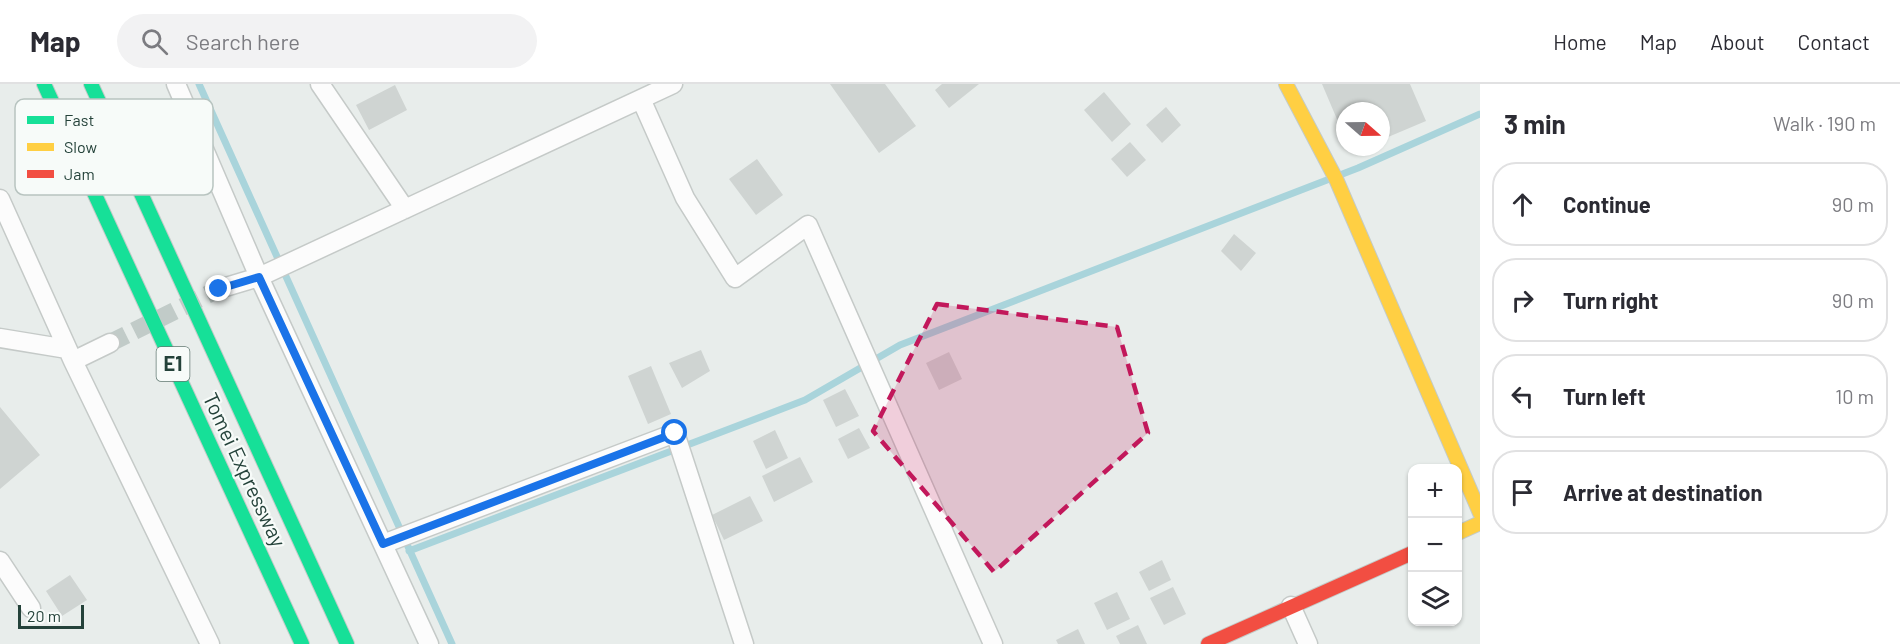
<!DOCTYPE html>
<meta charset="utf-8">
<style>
body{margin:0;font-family:Barlow,sans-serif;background:#f2f2f3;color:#2b2b33}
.controls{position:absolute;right:18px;bottom:18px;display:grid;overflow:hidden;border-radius:12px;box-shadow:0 2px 4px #0004}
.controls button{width:54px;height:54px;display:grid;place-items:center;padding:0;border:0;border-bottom:2px solid #e1e1e2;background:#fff;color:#2b2b33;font:30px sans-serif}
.compass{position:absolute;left:1336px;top:18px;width:54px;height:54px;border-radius:50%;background:#fff;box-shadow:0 2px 4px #0004;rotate:110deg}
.scale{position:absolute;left:18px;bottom:15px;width:66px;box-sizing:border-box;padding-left:6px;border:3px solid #24423a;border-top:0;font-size:16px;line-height:21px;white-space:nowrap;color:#24423a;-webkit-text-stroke:4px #f7fbf9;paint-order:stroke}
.stop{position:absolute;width:18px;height:18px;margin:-14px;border:4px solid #1a73e8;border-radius:50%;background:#fff}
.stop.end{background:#1a73e8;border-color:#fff;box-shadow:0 2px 6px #0008}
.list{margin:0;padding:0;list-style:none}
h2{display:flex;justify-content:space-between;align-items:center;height:78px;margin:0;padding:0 24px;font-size:26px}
h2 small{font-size:20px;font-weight:400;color:#7c7c81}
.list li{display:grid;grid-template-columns:39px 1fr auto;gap:18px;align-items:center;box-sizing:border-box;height:84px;margin:0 12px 12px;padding:0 12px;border:2px solid #e1e1e2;border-radius:24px}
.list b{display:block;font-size:22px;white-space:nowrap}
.list em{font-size:20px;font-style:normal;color:#7c7c81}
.icon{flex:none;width:33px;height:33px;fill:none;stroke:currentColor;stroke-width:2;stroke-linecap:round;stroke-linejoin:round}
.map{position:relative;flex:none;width:1480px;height:560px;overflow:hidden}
header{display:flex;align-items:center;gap:36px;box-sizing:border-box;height:84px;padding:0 30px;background:#fff;border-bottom:2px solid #e1e1e2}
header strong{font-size:28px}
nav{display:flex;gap:33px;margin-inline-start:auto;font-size:21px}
.search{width:420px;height:54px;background:#f2f2f3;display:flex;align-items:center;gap:15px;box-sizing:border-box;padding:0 21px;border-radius:33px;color:#7c7c81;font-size:22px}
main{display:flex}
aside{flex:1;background:#fff}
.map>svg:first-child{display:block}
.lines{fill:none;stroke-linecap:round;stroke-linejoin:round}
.stream{stroke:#a9d4db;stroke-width:7}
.building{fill:#cfd4d2}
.street-tunnel{stroke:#c1cbc8;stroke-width:18;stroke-dasharray:18 9;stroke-linecap:butt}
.street-casing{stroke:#c5cac8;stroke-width:21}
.fast-casing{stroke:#c3cbc8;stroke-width:16}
.slow-casing{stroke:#c3cbc8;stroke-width:16}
.jam-casing{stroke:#c3cbc8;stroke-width:16}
.street{stroke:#fcfcfc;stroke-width:18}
.fast{stroke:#16e098;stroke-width:14}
.slow{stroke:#ffcf43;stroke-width:14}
.jam{stroke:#f24e42;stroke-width:14}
.route{stroke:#1a73e8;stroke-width:8}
.marked{fill:#c2185b;fill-opacity:0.2;stroke:#c2185b;stroke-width:4.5;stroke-dasharray:12 8;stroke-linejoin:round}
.labels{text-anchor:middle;stroke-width:4.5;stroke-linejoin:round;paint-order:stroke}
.shield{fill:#f7fbf9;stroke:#637a73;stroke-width:1.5}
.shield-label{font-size:20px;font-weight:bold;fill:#24423a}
.street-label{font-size:21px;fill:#24423a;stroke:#f7fbf9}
.key{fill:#f7fbf9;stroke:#b8c4c0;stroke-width:1.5}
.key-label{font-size:16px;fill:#24423a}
</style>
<header>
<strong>Map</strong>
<div class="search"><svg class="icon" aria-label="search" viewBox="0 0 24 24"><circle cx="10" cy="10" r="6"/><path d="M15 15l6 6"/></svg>Search here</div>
<nav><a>Home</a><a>Map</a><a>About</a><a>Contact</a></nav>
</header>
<main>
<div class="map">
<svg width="1480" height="560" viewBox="0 0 1480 560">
<rect width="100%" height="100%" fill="#e8edeb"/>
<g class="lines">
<path class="stream" d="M199 0 452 560
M409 467 805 316 900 261 1358 84 1480 30"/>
</g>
<path class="building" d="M830 0H885L916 42 879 69Z
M942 0H979L949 24 935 6Z
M1322 0H1410L1426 37 1381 56V27H1345V54Z
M395 1 407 26 369 46 356 21Z
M1104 8 1131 40 1112 58 1084 26Z
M1166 23 1181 41 1162 59 1146 41Z
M1130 58 1146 76 1127 93 1111 75Z
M757 75 783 111 756 131 729 95Z
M1234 150 1256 169 1241 187 1221 167Z
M701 266 710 287 682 304 669 279Z
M949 268 962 295 939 306 926 279Z
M651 282 671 330 648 340 628 292Z
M845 305 859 332 836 343 823 316Z
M0 323 40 371 0 405Z
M859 344 870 364 848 375 838 355Z
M775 346 788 374 766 385 753 357Z
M800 373 813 398 774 418 762 392Z
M750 412 763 437 724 456 712 431Z
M1162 476 1171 496 1149 507 1139 488Z
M70 491 87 516 62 532 46 507Z
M1173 503 1186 530 1164 541 1150 514Z
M1117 508 1130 535 1107 546 1094 519Z
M1138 541 1147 560H1120L1116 552Z
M1078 545 1085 560H1058L1056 556Z"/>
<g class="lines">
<path class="street-tunnel" d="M110 259 219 205"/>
<g class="street-casing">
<path id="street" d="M176 0 259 193 429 560
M320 0 405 125
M641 15 685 114 735 194 808 141 993 560
M0 115 73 277 210 560
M219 205 259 193 673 0
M0 254 67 265
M73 277 110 259
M383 460 675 349 744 560
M0 477 31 524
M1291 522 1308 560"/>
</g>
<g class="fast-casing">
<path id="fast" d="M44 0 302 560
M91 0 347 560"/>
</g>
<g class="slow-casing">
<path id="slow" d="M1286 0 1336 95 1480 429
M1458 449 1480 439"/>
</g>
<g class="jam-casing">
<path id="jam" d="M1208 560 1412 469"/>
</g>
<use href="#street" class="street"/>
<use href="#fast" class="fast"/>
<use href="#slow" class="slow"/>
<use href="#jam" class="jam"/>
</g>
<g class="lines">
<path class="route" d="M219 205 259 193 383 460 675 349"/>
</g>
<path class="marked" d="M937 220 1117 243 1148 349 994 488 873 347Z"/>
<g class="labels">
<rect class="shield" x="156.5" y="263" width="33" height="34" rx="4.5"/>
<g class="shield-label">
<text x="173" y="287">E1</text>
</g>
<g class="street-label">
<text transform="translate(244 386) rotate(65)" y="7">Tomei Expressway</text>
</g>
</g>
<rect x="15" y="15" width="198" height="96" rx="9" class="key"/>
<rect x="27" y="32" width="27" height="8" fill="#16e098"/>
<rect x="27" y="59" width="27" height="8" fill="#ffcf43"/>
<rect x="27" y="86" width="27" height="8" fill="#f24e42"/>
<g class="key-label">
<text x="64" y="42">Fast</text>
<text x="64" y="69">Slow</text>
<text x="64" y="96">Jam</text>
</g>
</svg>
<div class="controls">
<button>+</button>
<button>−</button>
<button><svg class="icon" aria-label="layers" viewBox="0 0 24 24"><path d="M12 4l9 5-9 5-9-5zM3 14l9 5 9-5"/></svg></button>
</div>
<svg class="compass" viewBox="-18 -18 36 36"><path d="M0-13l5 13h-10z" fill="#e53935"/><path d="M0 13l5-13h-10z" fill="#7c7c81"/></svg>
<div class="scale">20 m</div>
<div class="stop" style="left:675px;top:349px"></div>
<div class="stop end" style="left:219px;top:205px"></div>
</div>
<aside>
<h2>3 min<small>Walk · 190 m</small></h2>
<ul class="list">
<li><svg class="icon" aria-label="ahead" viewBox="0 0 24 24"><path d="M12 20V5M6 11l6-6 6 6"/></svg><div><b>Continue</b></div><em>90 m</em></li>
<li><svg class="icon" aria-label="right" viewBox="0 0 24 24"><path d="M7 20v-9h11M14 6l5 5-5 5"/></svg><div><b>Turn right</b></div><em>90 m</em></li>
<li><svg class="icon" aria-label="left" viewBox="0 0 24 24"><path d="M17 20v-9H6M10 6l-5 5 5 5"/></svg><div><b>Turn left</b></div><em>10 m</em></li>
<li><svg class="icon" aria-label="arrive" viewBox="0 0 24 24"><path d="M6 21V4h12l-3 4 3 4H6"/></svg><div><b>Arrive at destination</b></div></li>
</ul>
</aside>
</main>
